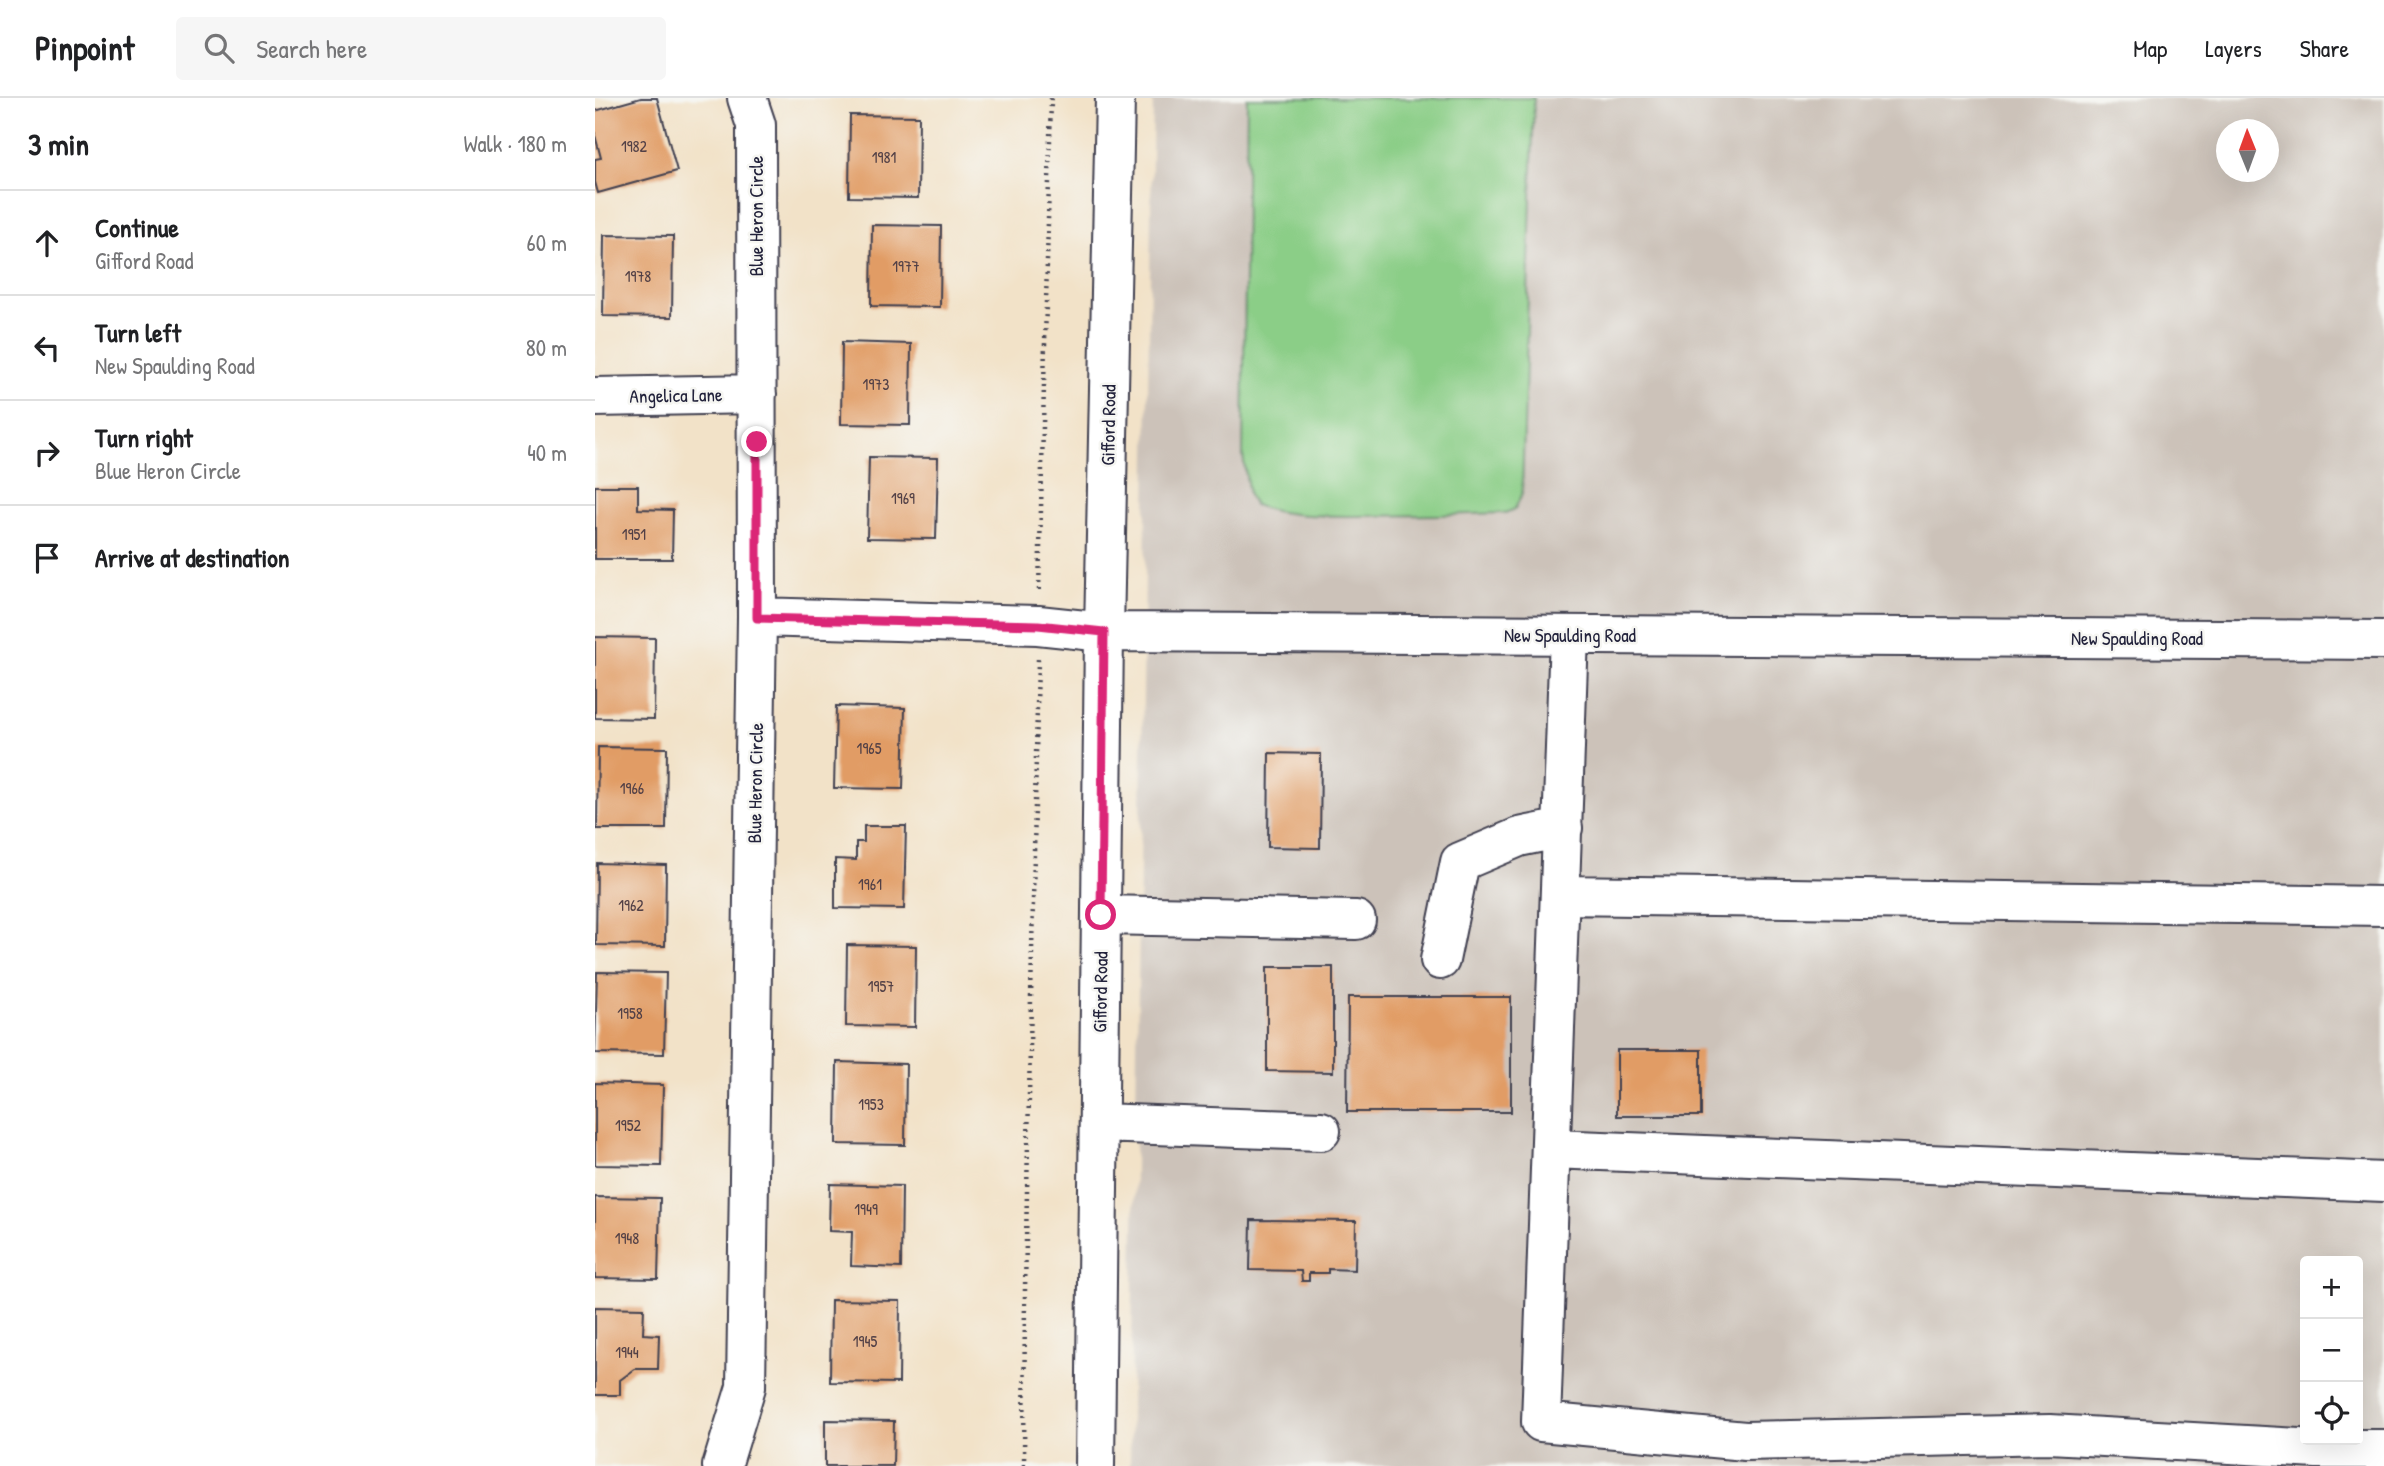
<!DOCTYPE html>
<meta charset="utf-8">
<style>
body{margin:0;font-family:"Patrick Hand",sans-serif;background:#f6f6f6;color:#202124}
.controls{position:absolute;right:21px;bottom:21px;display:grid;overflow:hidden;border-radius:7px;box-shadow:0 7px 28px #0002}
.controls button{width:63px;height:63px;display:grid;place-items:center;padding:0;border:0;border-bottom:2px solid #e0e0e0;background:#fff;color:#202124;font:35px sans-serif}
.compass{position:absolute;left:1621px;top:21px;width:63px;height:63px;border-radius:50%;background:#fff;box-shadow:0 7px 28px #0002;rotate:359deg}
.stop{position:absolute;width:21px;height:21px;margin:-16px;border:5px solid #db2777;border-radius:50%;background:#fff}
.stop.end{background:#db2777;border-color:#fff;box-shadow:0 2px 7px #0008}
.list{margin:0;padding:0;list-style:none}
h2{display:flex;justify-content:space-between;align-items:center;height:91px;margin:0;padding:0 28px;font-size:30px}
h2 small{font-size:23px;font-weight:400;color:#757577}
.list li{display:grid;grid-template-columns:46px 1fr auto;gap:21px;align-items:center;box-sizing:border-box;height:105px;padding:0 28px;border-top:2px solid #e0e0e0}
.list b{display:block;font-size:26px;white-space:nowrap}
.list p{margin:0;font-size:23px;white-space:nowrap;color:#757577}
.list em{font-size:23px;font-style:normal;color:#757577}
.icon{flex:none;width:38px;height:38px;fill:none;stroke:currentColor;stroke-width:2;stroke-linecap:round;stroke-linejoin:round}
.map{position:relative;flex:none;width:1789px;height:1368px;overflow:hidden}
header{display:flex;align-items:center;gap:42px;box-sizing:border-box;height:98px;padding:0 35px;background:#fff;border-bottom:2px solid #e0e0e0}
header strong{font-size:33px}
nav{display:flex;gap:38px;margin-inline-start:auto;font-size:24px}
.search{width:490px;height:63px;background:#f6f6f6;display:flex;align-items:center;gap:18px;box-sizing:border-box;padding:0 24px;border-radius:7px;color:#757577;font-size:26px}
main{display:flex}
aside{flex:1;background:#fff}
.map>svg:first-child{display:block}
.industrial{fill:#ccc2b9;fill-rule:evenodd}
.green{fill:#8bce87;stroke:#567861;stroke-width:2}
.building{fill:#e19c65}
.lines{fill:none;stroke-linecap:round;stroke-linejoin:round}
.minor-casing{stroke:#413f50;stroke-width:42}
.path{stroke:#413f50;stroke-width:4.5;stroke-dasharray:2 5;stroke-linecap:butt}
.minor{stroke:#fff;stroke-width:38}
.route{stroke:#db2777;stroke-width:9}
.labels{text-anchor:middle;stroke-width:5;stroke-linejoin:round;paint-order:stroke}
.number-label{font-size:16px;fill:#524046}
.street-label{font-size:19px;fill:#22223b;stroke:#f6f6f2}
</style>
<header>
<strong>Pinpoint</strong>
<div class="search"><svg class="icon" aria-label="search" viewBox="0 0 24 24"><circle cx="10" cy="10" r="6"/><path d="M15 15l6 6"/></svg>Search here</div>
<nav><a>Map</a><a>Layers</a><a>Share</a></nav>
</header>
<main>
<aside>
<h2>3 min<small>Walk · 180 m</small></h2>
<ul class="list">
<li><svg class="icon" aria-label="ahead" viewBox="0 0 24 24"><path d="M12 20V5M6 11l6-6 6 6"/></svg><div><b>Continue</b><p>Gifford Road</p></div><em>60 m</em></li>
<li><svg class="icon" aria-label="left" viewBox="0 0 24 24"><path d="M17 20v-9H6M10 6l-5 5 5 5"/></svg><div><b>Turn left</b><p>New Spaulding Road</p></div><em>80 m</em></li>
<li><svg class="icon" aria-label="right" viewBox="0 0 24 24"><path d="M7 20v-9h11M14 6l5 5-5 5"/></svg><div><b>Turn right</b><p>Blue Heron Circle</p></div><em>40 m</em></li>
<li><svg class="icon" aria-label="arrive" viewBox="0 0 24 24"><path d="M6 21V4h12l-3 4 3 4H6"/></svg><div><b>Arrive at destination</b></div></li>
</ul>
</aside>
<div class="map">
<svg width="1789" height="1368" viewBox="0 0 1789 1368">
<rect width="100%" height="100%" fill="#f6f6f2"/>
<filter id="ink" filterUnits="userSpaceOnUse"><feTurbulence type="fractalNoise" baseFrequency=".0143" numOctaves="2"/><feDisplacementMap in="SourceGraphic" scale="14" xChannelSelector="R" yChannelSelector="G"/><feConvolveMatrix kernelMatrix="1 2 1 2 8 2 1 2 1" color-interpolation-filters="sRGB"/></filter>
<filter id="wash" filterUnits="userSpaceOnUse"><feTurbulence type="fractalNoise" baseFrequency=".00686" numOctaves="4" result="noise"/><feDisplacementMap in="SourceGraphic" scale="28" xChannelSelector="R" yChannelSelector="G"/><feGaussianBlur stdDeviation="1.57" result="paint"/><feColorMatrix in="noise" values="0 0 0 0 0 0 0 0 0 0 0 0 0 0 0 0 0 1.4 0 .05"/><feComposite in="paint" operator="in"/></filter>
<g filter="url(#wash)">
<rect width="100%" height="100%" fill="#f2e2c8"/>
<path class="industrial" d="M558 0H1789V1368H535ZM1632 32H1674V74H1632ZM1710 1163H1763V1342H1710Z"/>
<path class="green" d="M652 0H939L927 396 920 411 910 415C860 417 810 418 759 418 724 417 692 419 659 407L654 398 648 358Z"/>
<g id="blocks">
<path class="building" d="M46 0H62L82 73 3 95 0 84V61L6 60 0 37V13Z
M255 17 324 18 323 100 254 99Z
M277 127 346 128 345 209 276 208Z
M9 137 78 138 77 219 8 218Z
M247 244 316 246 315 327 246 326Z
M274 359 343 360 341 441 272 440Z
M0 388H43V411L78 412 77 461H0Z
M0 539 60 540 59 621 0 620Z
M241 608 310 610 308 691 239 690Z
M3 649 72 650 71 731H2Z
M674 655 726 656 725 750 673 749Z
M269 728H311L309 811 240 810V761L261 762V744H269Z
M2 765 71 767 70 848 1 847Z
M252 847 321 848 320 929 251 928Z
M672 869H738V974L672 973Z
M2 874 71 875 69 956 0 955Z
M753 899H916V1014H752Z
M1022 952H1106V1018H1022Z
M242 964 311 966 310 1047 241 1046Z
M0 985 68 987 66 1068 0 1067Z
M235 1086 307 1088 306 1170 256 1168 257 1134 234 1133Z
M0 1099 65 1100 63 1181 0 1180Z
M656 1122 761 1123 760 1172 733 1171V1175H714V1183H707L706 1173 655 1172Z
M236 1202 305 1203 304 1285 235 1284Z
M0 1209 49 1210 48 1236 64 1237 63 1271H40L25 1282V1297H0Z
M230 1322 299 1323 298 1368H230Z"/>
</g>
</g>
<g filter="url(#ink)">
<use href="#blocks" fill-opacity="0" stroke="#413f50" stroke-width="2"/>
<g class="lines">
<g class="minor-casing">
<path id="minor" d="M0 299 162 296
M162 519 443 527 509 534 1789 542
M974 537 946 1324 1150 1343 1455 1336 1722 1351H1789
M966 797 1789 808
M506 817 761 822
M845 862 865 764 924 739 968 730
M504 1025 726 1033
M956 1051 1789 1084
M127 1368 151 1289 162 519 161 27 152 0
M500 1368 509 534 520 0"/>
</g>
<path class="path" d="M444 492 456 0
M429 1368 430 1191 443 561"/>
<use href="#minor" class="minor"/>
</g>
</g>
<g class="lines" filter="url(#ink)">
<path class="route" d="M162 344V520L443 527 509 534 506 817"/>
</g>
<g class="labels">
<g class="number-label">
<text x="39" y="54">1982</text>
<text x="289" y="65">1981</text>
<text x="311" y="174">1977</text>
<text x="43" y="184">1978</text>
<text x="281" y="292">1973</text>
<text x="308" y="406">1969</text>
<text x="39" y="442">1951</text>
<text x="274" y="656">1965</text>
<text x="37" y="696">1966</text>
<text x="275" y="792">1961</text>
<text x="36" y="813">1962</text>
<text x="286" y="894">1957</text>
<text x="35" y="921">1958</text>
<text x="276" y="1012">1953</text>
<text x="33" y="1033">1952</text>
<text x="271" y="1117">1949</text>
<text x="32" y="1146">1948</text>
<text x="270" y="1249">1945</text>
<text x="32" y="1260">1944</text>
</g>
<g class="street-label">
<text transform="translate(161 118) rotate(-90)" y="7">Blue Heron Circle</text>
<text transform="translate(81 297) rotate(-1)" y="7">Angelica Lane</text>
<text transform="translate(513 327) rotate(-89)" y="7">Gifford Road</text>
<text x="975" y="544">New Spaulding Road</text>
<text x="1542" y="547">New Spaulding Road</text>
<text transform="translate(160 685) rotate(-89)" y="7">Blue Heron Circle</text>
<text transform="translate(505 894) rotate(-89)" y="7">Gifford Road</text>
</g>
</g>
</svg>
<div class="controls">
<button>+</button>
<button>−</button>
<button><svg class="icon" aria-label="locate" viewBox="0 0 24 24"><circle cx="12" cy="12" r="6"/><path d="M12 2v4M12 18v4M2 12h4M18 12h4"/></svg></button>
</div>
<svg class="compass" viewBox="-18 -18 36 36"><path d="M0-13l5 13h-10z" fill="#e53935"/><path d="M0 13l5-13h-10z" fill="#757577"/></svg>
<div class="stop" style="left:506px;top:817px"></div>
<div class="stop end" style="left:162px;top:344px"></div>
</div>
</main>
